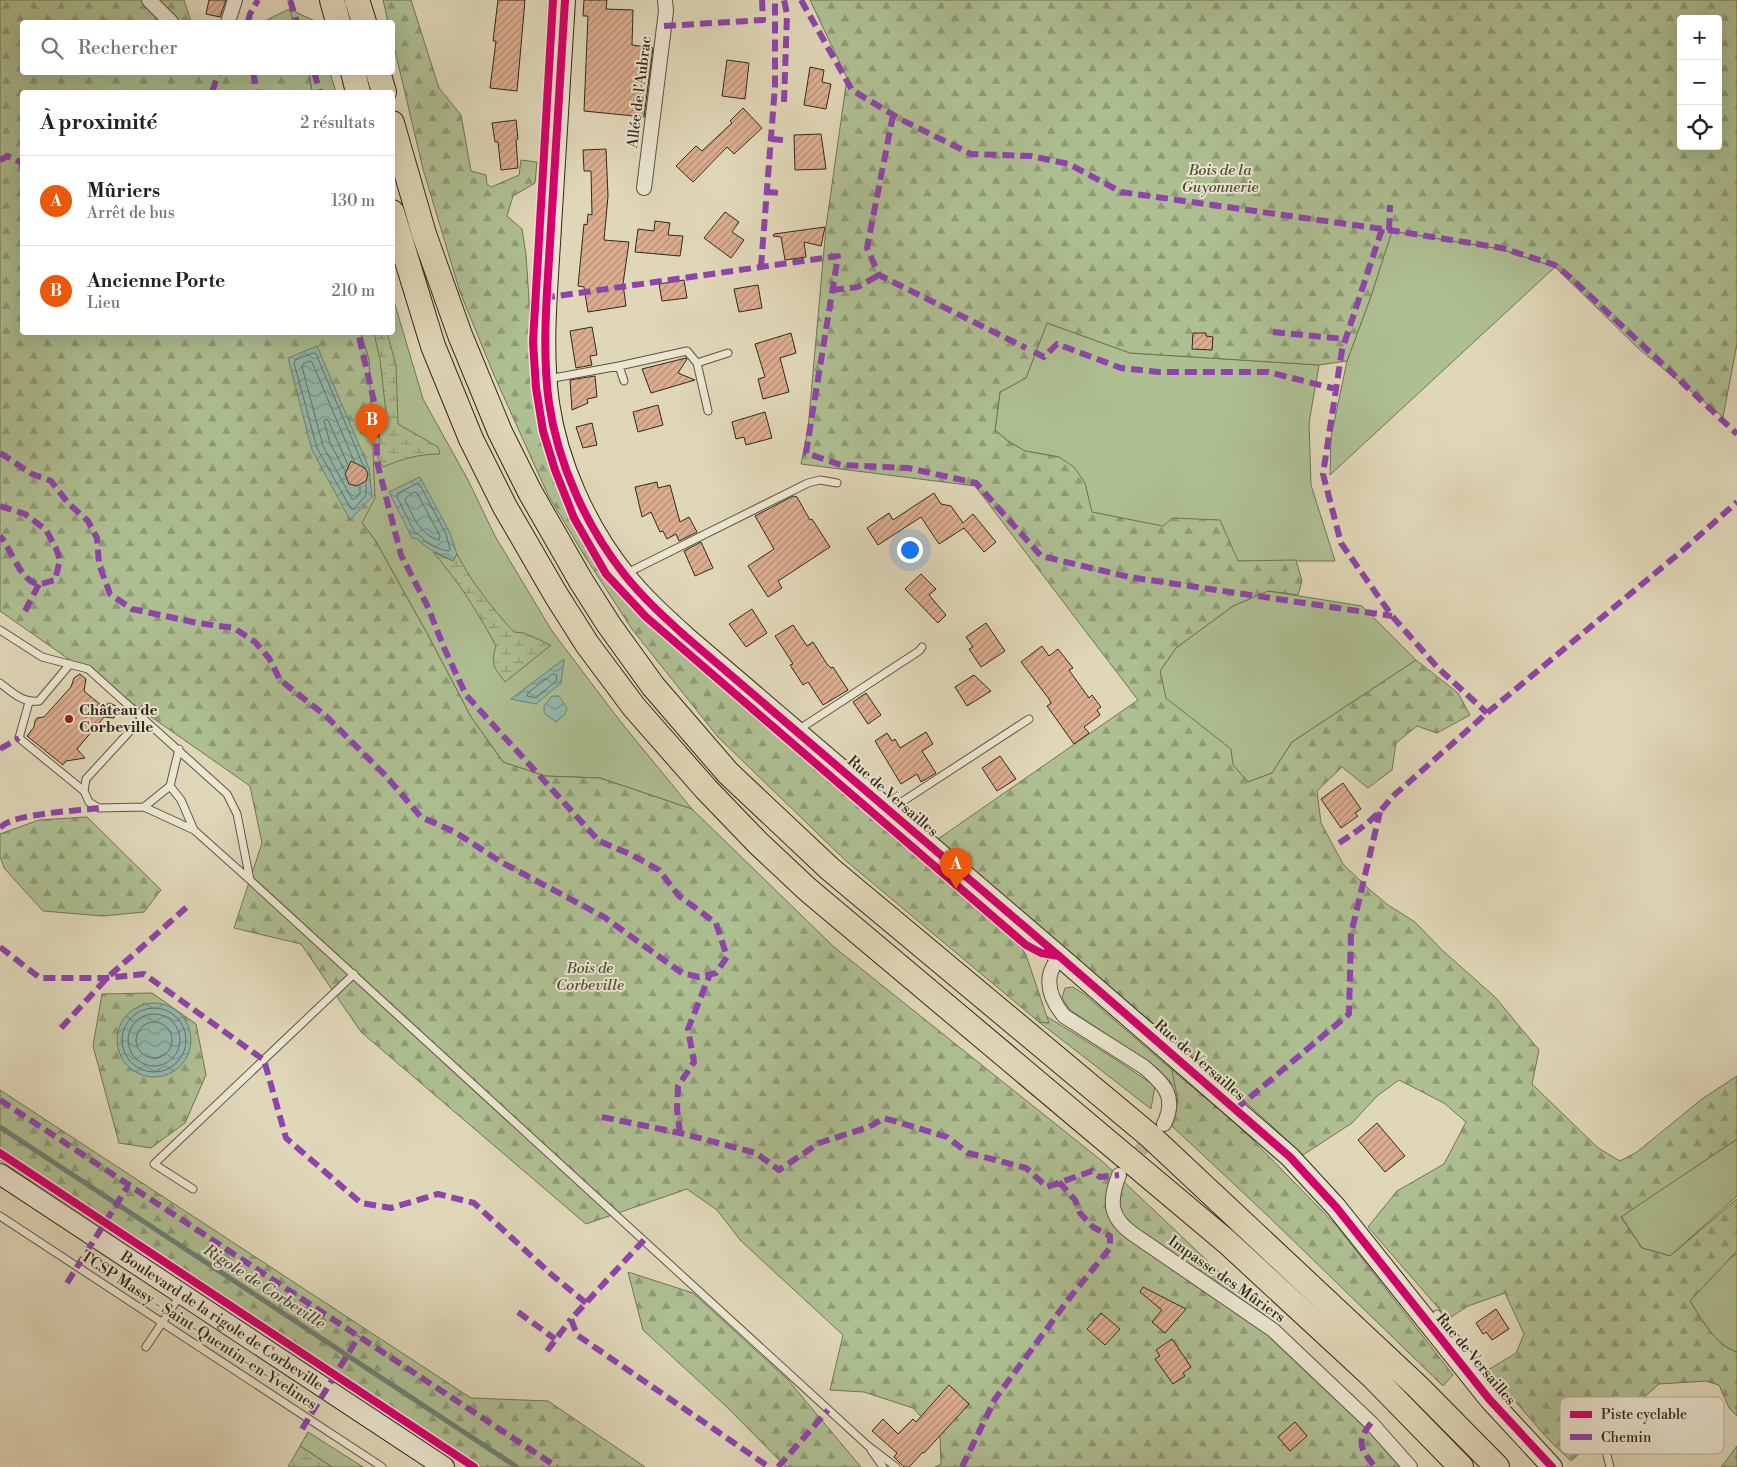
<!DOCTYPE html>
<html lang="fr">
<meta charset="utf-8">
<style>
body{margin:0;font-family:"Libre Bodoni",serif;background:#f6f6f6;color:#222}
.controls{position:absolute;right:15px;top:15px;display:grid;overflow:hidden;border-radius:5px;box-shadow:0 5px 20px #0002}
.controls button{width:45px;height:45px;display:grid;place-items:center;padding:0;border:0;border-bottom:1px solid #e0e0e0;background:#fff;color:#222;font:25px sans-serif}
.you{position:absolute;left:909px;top:549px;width:18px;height:18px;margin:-12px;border:4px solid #fff;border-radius:50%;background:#1a73e8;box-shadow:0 0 0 8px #1a73e833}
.badge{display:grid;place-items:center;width:32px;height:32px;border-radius:50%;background:#ea580c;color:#fff;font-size:16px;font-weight:700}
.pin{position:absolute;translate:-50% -41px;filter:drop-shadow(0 1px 2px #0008)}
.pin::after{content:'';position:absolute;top:26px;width:18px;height:15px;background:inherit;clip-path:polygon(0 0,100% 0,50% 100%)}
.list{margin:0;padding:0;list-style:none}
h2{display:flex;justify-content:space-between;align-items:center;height:65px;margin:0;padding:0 20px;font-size:21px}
h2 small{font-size:16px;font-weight:400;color:#767676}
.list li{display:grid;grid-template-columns:32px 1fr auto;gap:15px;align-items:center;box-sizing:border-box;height:90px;padding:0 20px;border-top:1px solid #e0e0e0}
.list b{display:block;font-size:19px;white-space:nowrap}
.list p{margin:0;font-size:16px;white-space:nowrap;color:#767676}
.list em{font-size:16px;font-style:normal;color:#767676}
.icon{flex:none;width:28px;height:28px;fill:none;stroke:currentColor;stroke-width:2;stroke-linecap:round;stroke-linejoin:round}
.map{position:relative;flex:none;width:1737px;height:1467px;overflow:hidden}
.search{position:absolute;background:#fff;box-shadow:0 5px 20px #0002;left:20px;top:20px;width:375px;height:55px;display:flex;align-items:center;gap:12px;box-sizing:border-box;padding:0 18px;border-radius:5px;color:#767676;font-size:19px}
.panel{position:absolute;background:#fff;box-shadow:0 5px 20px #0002;left:20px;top:90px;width:375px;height:245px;border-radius:5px}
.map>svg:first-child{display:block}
.grass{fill:#aebf92;stroke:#707457}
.forest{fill:url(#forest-firs);stroke:#707457;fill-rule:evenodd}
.wetland{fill:url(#wetland-marsh);stroke:#707457}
.water{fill:url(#water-waves);stroke:#6d8074}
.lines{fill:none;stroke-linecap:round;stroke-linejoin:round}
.shore{stroke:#637165;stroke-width:1}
.stream{stroke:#6d8074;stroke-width:5}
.building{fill:url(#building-hatch);stroke:#32281c}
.minor-tunnel{stroke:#bdb499;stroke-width:14;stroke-dasharray:14 7;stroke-linecap:butt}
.service-casing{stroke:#5e5443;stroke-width:9}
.minor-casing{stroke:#5e5443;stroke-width:16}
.secondary-casing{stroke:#32281c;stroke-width:22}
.trunk-casing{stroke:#32281c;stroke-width:26}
.service{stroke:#ebe5d1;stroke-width:7}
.minor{stroke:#ebe5d1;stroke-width:14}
.secondary{stroke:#ebe5d1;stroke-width:20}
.trunk{stroke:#e0d7b8;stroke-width:24}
.quiet{stroke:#8e44ad;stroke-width:6;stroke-dasharray:12 6;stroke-linecap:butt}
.cycleway-casing{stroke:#ebe5d1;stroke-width:11}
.cycleway{stroke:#d6006c;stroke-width:8}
.poi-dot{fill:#8f2418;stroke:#ebe5d1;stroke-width:2}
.labels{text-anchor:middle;stroke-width:4;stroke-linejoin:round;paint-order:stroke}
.street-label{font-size:15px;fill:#32281c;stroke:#ebe5d1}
.park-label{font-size:15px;font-style:italic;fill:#514e3a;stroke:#ebe5d1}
.poi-label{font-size:15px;font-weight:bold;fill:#32281c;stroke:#ebe5d1;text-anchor:start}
.water-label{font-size:16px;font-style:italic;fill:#4a4c40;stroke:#ebe5d1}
.key{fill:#ebe5d1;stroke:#b4ac9b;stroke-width:1}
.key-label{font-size:14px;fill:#32281c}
</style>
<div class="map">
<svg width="1737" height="1467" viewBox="0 0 1737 1467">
<defs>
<pattern id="forest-firs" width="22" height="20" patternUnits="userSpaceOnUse" patternTransform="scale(1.25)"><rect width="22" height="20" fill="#aebf92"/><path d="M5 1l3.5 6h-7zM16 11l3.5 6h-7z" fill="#8e9b76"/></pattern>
<pattern id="wetland-marsh" width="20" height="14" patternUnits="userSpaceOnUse" patternTransform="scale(1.25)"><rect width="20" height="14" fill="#aebf92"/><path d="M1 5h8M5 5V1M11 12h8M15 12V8" fill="none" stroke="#8e9b76"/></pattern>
<pattern id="water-waves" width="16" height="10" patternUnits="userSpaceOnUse" patternTransform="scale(1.25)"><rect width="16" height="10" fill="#94baae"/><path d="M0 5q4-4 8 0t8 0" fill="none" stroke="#79978d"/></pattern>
<pattern id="building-hatch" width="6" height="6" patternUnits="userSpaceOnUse" patternTransform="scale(1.25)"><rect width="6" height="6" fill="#dcad8f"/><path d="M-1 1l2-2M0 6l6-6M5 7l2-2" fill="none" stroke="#b38d74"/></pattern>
</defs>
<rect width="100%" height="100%" fill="#e0d7b8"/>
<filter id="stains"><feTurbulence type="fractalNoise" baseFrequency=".004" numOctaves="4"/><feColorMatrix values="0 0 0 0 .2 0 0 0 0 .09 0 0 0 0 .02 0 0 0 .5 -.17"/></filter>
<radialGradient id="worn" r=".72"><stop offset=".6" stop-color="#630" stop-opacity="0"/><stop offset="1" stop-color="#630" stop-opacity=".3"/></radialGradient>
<path class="grass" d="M289 9 317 22H318H294Z
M309 73H330L336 92H312Z
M1392 231 1501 249 1555 267 1330 475 1331 437 1347 361 1370 299Z
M393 298 423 399 468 480 495 536 552 631 620 721 692 809 600 778 545 776 503 762 471 717 429 637 375 540 362 523 369 360 361 333 392 332Z
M1047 323 1130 353 1319 365 1309 423 1311 485 1335 561H1238L1163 527 1091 512 1085 483 1059 457 1025 451 1008 441 995 430 1000 392 1026 378Z
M1268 591 1362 606 1416 660 1292 742 1272 773 1248 782 1193 720 1165 698 1160 671 1176 648 1233 606Z
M1073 987 1084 994 1172 1070 1176 1088 1157 1068 1070 1010 1062 998 1065 988Z
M1046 1016 1115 1059 1155 1086 1151 1109 1039 1022 1048 1023Z
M1737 1139V1196L1670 1256 1642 1248 1621 1216Z
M1737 1253V1352C1715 1345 1702 1320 1690 1301L1704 1278Z
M308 1432 363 1467H332L300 1446Z"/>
<path class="forest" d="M0 0H184L191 22H22V72L309 73 312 92H22V332L361 333 369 360 375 498 362 523 375 540 429 637 471 717 503 762 545 776 600 778 692 809 834 947 1102 1161 1368 1413 1410 1467H935L941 1464 940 1437 913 1408 864 1392 830 1390 843 1335 741 1241 717 1210 687 1189 586 1224 361 1032 301 944 234 928 262 843 250 786 0 611Z
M383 0H411L439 88 461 115 471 171 486 175 487 184 491 187 519 175 521 160 537 162 535 183 513 196 507 216 522 229 526 255 536 404 564 497 638 612 1018 942 1026 955 1049 1023 1039 1022 845 860 718 737 632 629 584 555 548 495 494 375 460 292 423 169 393 42 392 22H388Z
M810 0H1737V344L1723 417 1639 349 1555 267 1501 249 1392 231 1370 299 1347 361 1319 365 1130 353 1047 323 1026 378 1000 392 995 430 1008 441 1025 451 1059 457 1074 467 1085 483 1092 512 1163 526 1173 518 1220 520 1238 561 1296 560 1302 581 1298 595 1268 591 1233 606 1176 648 1160 671 1166 698 1231 749 1233 765 1248 782 1272 773 1292 742 1416 660 1458 693 1470 715 1437 733 1417 726 1396 743 1392 770 1368 788 1342 767 1317 791 1321 823 1343 864 1370 890 1388 905 1415 922 1442 950 1495 997 1539 1050 1532 1084 1598 1148 1620 1161 1637 1152 1702 1099 1737 1076V1139L1621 1217 1642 1248 1670 1256 1737 1199V1251L1690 1301C1702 1320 1715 1345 1737 1352V1416L1729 1408 1719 1385 1706 1381 1659 1384 1571 1461 1548 1439 1488 1370 1516 1353 1524 1334 1505 1293 1468 1306 1448 1319 1368 1227 1397 1191 1444 1164 1466 1122 1444 1103 1399 1080 1377 1096 1352 1123 1303 1155C1205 1061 1096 979 993 891 974 875 956 856 938 839L1138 700 975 486 801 464 808 429 826 227 847 78ZM1681 19H1718V146H1681Z
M289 9 294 22H263Z
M87 817 161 890 144 912 103 916 43 911 4 868 0 856V834L39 820Z
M152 993 196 1024 206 1075 185 1123 151 1148 119 1143 93 1046 102 994Z
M1172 1070 1238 1125 1336 1225 1453 1375 1443 1386 1268 1216 1172 1126 1178 1102Z
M0 1090 471 1398 548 1401 645 1467H469L0 1160Z
M628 1272 693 1293 788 1380 861 1467H786L727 1407 643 1330Z
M1737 1446V1467H1721L1722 1466Z"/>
<path class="wetland" d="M374 333H387L396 365 398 424 438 447 440 454C419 454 402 459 383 467L378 458 380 431 387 421 380 360Z
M433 552 453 561 457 554C472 583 492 608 514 632L524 633 551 645 505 682C494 667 490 665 496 646 478 612 458 581 433 552Z
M300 1446 332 1467H288Z"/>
<path class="water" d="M317 346 369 468 372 497 350 520 312 450 288 358Z
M420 477 450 533 457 554 453 561C441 553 427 551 418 539L412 538 389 492Z
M564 659 561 683 536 704 511 699Z
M552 696H559L567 708 565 714 556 722 544 713V706Z
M117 1040a37 37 0 1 1 74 0a37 37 0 1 1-74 0Z"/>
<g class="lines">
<path class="shore" d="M354 461 312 362 310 361 303 364 302 367 323 446 352 499H355L360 493V486
M363 465 316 354 313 353 295 360 294 363 317 448 351 509H354L366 495V483
M345 471 330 443 324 421 325 419 328 420 348 465
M417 484 420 485 446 534 450 549 449 551C441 550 431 546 425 541 421 537 421 535 415 533L397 497V494Z
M414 492 417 493 440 536 439 540C421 536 411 514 405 499Z
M553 674 557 675 556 681 536 698 527 696 528 693Z
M122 1040a32 32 0 1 1 64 0a32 32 0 1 1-64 0Z
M128 1040a26 26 0 1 1 52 0a26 26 0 1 1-52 0Z
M136 1040a18 18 0 1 1 36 0a18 18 0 1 1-36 0Z"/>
<path class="stream" d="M0 1127 517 1467"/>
</g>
<path class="building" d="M209 0H226L220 17 206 14Z
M498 0H525L517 91 490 88 496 41H493Z
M584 0H607L606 9 633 10 632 45 653 48 644 117 584 111 588 16H583Z
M727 60 749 63 745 99 722 96Z
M810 67 824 70 822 82 831 84 826 109 804 105Z
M743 108 762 128 734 154 727 147 693 182 676 166 696 146 702 151 732 123 730 121Z
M516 120 518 139 516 140 518 168 501 170 498 142H495L492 123Z
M821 134 826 169 795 170 794 135Z
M606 149 608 196 604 240 629 242 623 284 626 306 588 312 584 287 578 286 584 224 587 225 588 214 592 215 591 171H584L583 150Z
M725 212 739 222 732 232 744 240 731 258 704 238Z
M655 221 670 223 668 235 683 236 680 256 635 252 638 229 654 231Z
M825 227 821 246 804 242 806 257 785 260 781 237 773 236 774 234Z
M684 280 687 298 662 301 659 284Z
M758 285 762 308 739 312 734 289Z
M592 327 597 355 590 356 592 365 576 368 570 331Z
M791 333 796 353 780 358 789 392 763 399 758 379 765 377 755 344Z
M1193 333H1206V336L1213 337 1212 350 1192 349Z
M686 358 687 359 678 373 695 380 651 393 642 369Z
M595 376 597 397 587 399 588 403 572 410 570 380Z
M658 405 663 425 638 432 633 412Z
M765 412 772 438 746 445 744 437 736 439 732 422Z
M592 423 597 445 583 448 576 427Z
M351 461 365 468 368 474 366 481 357 486 349 484 345 474Z
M657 482 658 488 670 485 680 522 689 517 697 532 679 541 676 534 667 539 663 531 660 532 651 512 642 517 635 487Z
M934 493 941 504 951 506 963 523 973 514 996 542 984 552 964 528 939 544 921 517 878 545 867 528 889 513 893 520Z
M793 496 797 497 810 520 812 519 830 547 778 581 782 588 768 597 748 566 774 549 755 516Z
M701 542 713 568 695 576 684 551Z
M921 574 936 589 929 595 946 615 938 623 905 589Z
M752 609 767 633 746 647 729 624Z
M986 623 1005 651 981 667 969 649 973 647 966 637Z
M793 625 807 646 813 642 827 664 831 668 833 667 848 690 823 705 808 682 803 685 790 665 793 664 775 636Z
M1042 646 1049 656 1058 649 1073 668 1069 670 1089 698 1092 695 1101 707 1097 710 1100 715 1084 727 1089 733 1074 744 1047 706 1051 703 1049 699 1021 662Z
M80 674 86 679 84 691 102 706 110 703 116 706 117 711 114 718 104 717 77 749 85 758 66 761 63 765 27 736 34 727 35 721 37 718 44 717 71 687 74 678Z
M974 675 991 691 967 706 955 687Z
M866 693 881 715 868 724 853 702Z
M926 732 933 744 922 751 936 773 921 782 917 774 901 784 875 741 887 733 892 741 895 739 900 748Z
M1000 756 1016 779 997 791 982 768Z
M1343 783 1361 809 1355 813 1358 816 1341 828 1321 799Z
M1377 1123 1405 1156 1385 1172 1358 1140Z
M1143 1287 1186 1309 1165 1333 1152 1322 1162 1310 1140 1292Z
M1496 1309 1509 1329 1492 1340 1486 1332 1483 1334 1476 1323Z
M1101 1313 1120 1329 1105 1345 1087 1329Z
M1172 1339 1191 1367 1183 1373 1185 1376 1173 1384 1155 1359 1160 1356 1156 1350Z
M949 1385 969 1404 924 1453 923 1452 909 1467H904L894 1457 897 1453 872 1431 883 1419 898 1434 913 1419 916 1422Z
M1295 1422 1307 1436 1290 1451 1278 1437Z"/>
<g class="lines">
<path class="minor-tunnel" d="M1126 1167 1155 1134"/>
<g class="service-casing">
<path id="service" d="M619 366 687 351 697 363
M548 379 619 366 624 381
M708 411 697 363 728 353
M627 573 808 483 820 480 837 483
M0 630 42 657 88 669 227 794 237 814 250 880 867 1445 896 1467
M0 683C12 692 22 703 39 701L70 664
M29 702 19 738 84 791
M142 718 86 779 84 791 89 802 99 808 144 807 170 786 179 749
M798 730 919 651 922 647
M170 786 181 800 194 830
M144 807 194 830 250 880
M891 809 1029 719
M193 1189 154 1164 354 974
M0 1216 382 1467
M1437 1314 1477 1366 1471 1373
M146 1347 181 1294
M871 1450 883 1467
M1610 1467 1606 1451 1607 1442 1620 1431"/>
</g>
<g class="minor-casing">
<path id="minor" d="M149 0 171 22
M228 22 235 0
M644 188 666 11 665 0
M1059 956C1056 962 1051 969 1050 975 1047 990 1055 1005 1064 1016L1144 1067C1165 1085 1177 1097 1164 1124
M1119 1175C1109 1201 1109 1217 1133 1234L1273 1330 1371 1423 1410 1467"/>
</g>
<g class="secondary-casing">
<g id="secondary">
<path d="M565 0C560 75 556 151 551 226 548 284 541 345 549 403 558 464 586 526 624 574 642 597 663 616 685 636L1059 956 1290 1157 1336 1207 1489 1399 1552 1467"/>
<path id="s1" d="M0 1174 444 1467"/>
</g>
</g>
<g class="trunk-casing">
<path id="trunk" d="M332 0 338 22
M357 0 364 22
M353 72 358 92
M378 72 384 92
M392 123 424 234 460 335 500 432 530 492 581 581 609 625 653 686 728 773 830 869 1150 1136 1418 1387 1497 1467
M392 212 433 346 471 439 505 507 556 595 587 644 634 707 706 789 758 843 807 889 1227 1242 1373 1377 1461 1467"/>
</g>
<use href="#service" class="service"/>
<use href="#minor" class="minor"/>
<use href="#secondary" class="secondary"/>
<use href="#trunk" class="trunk"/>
<path class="quiet" d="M290 0 297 22
M801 0 852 90 900 119 971 154 1031 156 1069 164 1121 192 1389 230 1502 248 1555 265 1571 278 1737 434
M248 22 250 14 258 0
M664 26 763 20 762 0
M253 72 257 92
M314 72 320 92
M212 92 219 72
M784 102 787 14 784 0
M893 115 867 248 879 275 1026 348
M771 139 784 140
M0 160 8 156 22 163
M766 192 781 193
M1382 229 1342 350 1323 474 1341 543 1392 616 1437 667 1487 713
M1389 230 1390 205
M761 267 775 86V0
M832 290 858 287 879 275
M543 298 838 256 806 453 841 465 908 468 976 483 1041 556 1129 577 1392 616
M1273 332 1345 339
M1034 352 1044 357 1057 344 1121 368 1159 372H1268L1336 389
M0 453 32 474 51 481 68 503 88 521 97 538 99 564 110 594 132 609 198 623 234 628 255 642 269 658 280 680 326 716 386 776 421 817 455 832 501 862 604 917 682 973 699 977 716 973 727 957 716 923 679 896 659 870 632 855 599 841 466 695 445 650 427 605 401 555 377 462 376 410 358 332
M0 506 25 514 46 530 56 548 60 560 55 580C50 581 44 584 39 584 21 583 11 548 0 536
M25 611 39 584
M0 749 19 738
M0 828C11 813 79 811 99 808
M1339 843C1361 829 1376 818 1392 797L1487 713 1683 550 1737 502
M0 947 40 978H107L144 974 264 1060 286 1138 361 1203 391 1208 438 1194 474 1203 552 1275 586 1303
M61 1028 107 978 187 907
M0 1100 557 1467
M1236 1109 1349 1014 1351 934 1380 812
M602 1117 680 1133 756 1153 779 1170 819 1143 869 1127 884 1118 947 1137 968 1153 1026 1168 1047 1187 1092 1171 1100 1177 1119 1175
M680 1133 677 1109 678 1086 694 1062 688 1029 710 974
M644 1240 571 1319 577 1335 769 1467
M67 1283 128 1186
M518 1312 555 1339
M547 1351 571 1319
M1371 1423C1355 1443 1361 1449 1375 1467
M302 1429 359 1336
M778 1467 828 1410
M962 1467 995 1399 1071 1296 1110 1248V1236L1093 1227 1080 1213 1075 1200 1059 1182"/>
<g class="cycleway-casing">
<path id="cycleway" d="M553 0 533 342 536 388 543 431 555 470 574 518 606 574 646 617 1026 945 1041 953 1059 956
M565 0C560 75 556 151 551 226 548 284 541 345 549 403 558 464 586 526 624 574 642 597 663 616 685 636L1059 956 1290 1157 1336 1207 1489 1399 1552 1467
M0 1153 474 1467"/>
</g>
<use href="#cycleway" class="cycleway"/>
</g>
<circle class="poi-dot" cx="69" cy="719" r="5"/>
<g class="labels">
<g class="street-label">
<text transform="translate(639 92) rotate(-83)" y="5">Allée de l'Aubrac</text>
<text transform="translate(893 796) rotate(41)" y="5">Rue de Versailles</text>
<text transform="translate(1200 1060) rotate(41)" y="5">Rue de Versailles</text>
<text transform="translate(1227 1279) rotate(35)" y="5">Impasse des Mûriers</text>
<text dy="5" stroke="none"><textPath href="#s1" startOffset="266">Boulevard de la rigole de Corbeville</textPath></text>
<text transform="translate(199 1330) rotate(33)" y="5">TCSP Massy - Saint-Quentin-en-Yvelines</text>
<text transform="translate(1476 1359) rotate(50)" y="5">Rue de Versailles</text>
</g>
<g class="park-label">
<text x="1220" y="175">Bois de la<tspan x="1220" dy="17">Guyonnerie</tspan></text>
<text x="590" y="973">Bois de<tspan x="590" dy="17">Corbeville</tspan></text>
</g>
<g class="poi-label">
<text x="79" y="715">Château de<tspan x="79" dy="17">Corbeville</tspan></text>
</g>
<g class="water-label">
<text transform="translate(265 1286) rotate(33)" y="6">Rigole de Corbeville</text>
</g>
</g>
<rect x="1560" y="1397" width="164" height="57" rx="8" class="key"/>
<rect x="1570" y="1411" width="22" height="7" fill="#d6006c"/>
<rect x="1570" y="1434" width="22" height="6" fill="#8e44ad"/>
<g class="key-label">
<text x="1601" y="1419">Piste cyclable</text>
<text x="1601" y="1442">Chemin</text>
</g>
<rect width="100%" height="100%" filter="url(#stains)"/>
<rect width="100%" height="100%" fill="url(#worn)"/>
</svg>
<div class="controls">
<button>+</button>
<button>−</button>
<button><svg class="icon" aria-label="locate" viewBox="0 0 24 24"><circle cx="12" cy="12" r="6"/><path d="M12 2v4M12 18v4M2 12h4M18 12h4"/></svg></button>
</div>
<div class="you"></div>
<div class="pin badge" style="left:956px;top:889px">A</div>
<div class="pin badge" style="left:372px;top:445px">B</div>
<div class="search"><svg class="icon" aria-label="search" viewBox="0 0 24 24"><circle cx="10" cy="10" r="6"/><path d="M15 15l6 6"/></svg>Rechercher</div>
<section class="panel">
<h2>À proximité<small>2 résultats</small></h2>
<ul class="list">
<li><span class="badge">A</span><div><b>Mûriers</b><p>Arrêt de bus</p></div><em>130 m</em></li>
<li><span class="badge">B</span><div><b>Ancienne Porte</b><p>Lieu</p></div><em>210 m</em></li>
</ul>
</section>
</div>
